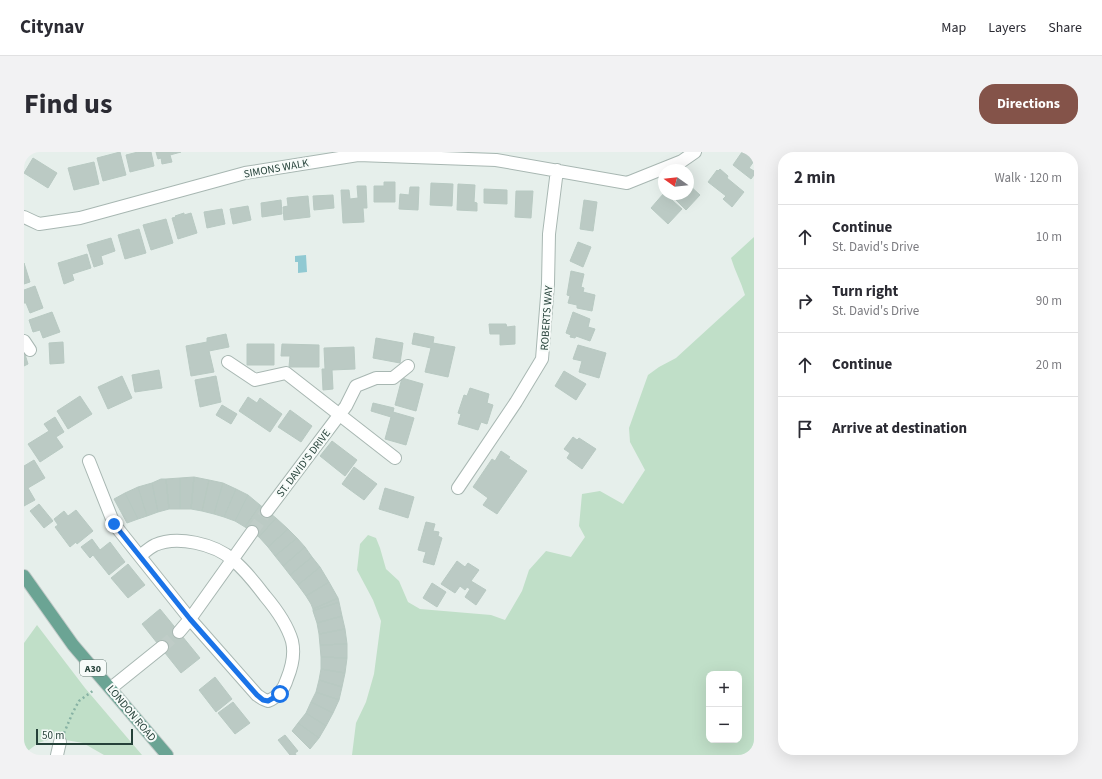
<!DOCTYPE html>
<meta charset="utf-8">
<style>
body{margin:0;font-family:"Source Sans 3",sans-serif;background:#f2f2f3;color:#2b2b33}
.controls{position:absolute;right:12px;bottom:12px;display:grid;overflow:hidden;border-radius:8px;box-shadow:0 4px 16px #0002}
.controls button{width:36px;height:36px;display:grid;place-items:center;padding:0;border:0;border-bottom:1px solid #e1e1e2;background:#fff;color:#2b2b33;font:20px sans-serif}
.compass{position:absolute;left:634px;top:12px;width:36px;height:36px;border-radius:50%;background:#fff;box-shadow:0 4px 16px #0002;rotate:285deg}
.scale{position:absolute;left:12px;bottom:10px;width:97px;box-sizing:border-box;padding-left:4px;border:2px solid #254139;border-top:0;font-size:11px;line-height:14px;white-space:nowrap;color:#254139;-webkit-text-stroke:3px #f7fbf9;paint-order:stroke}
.stop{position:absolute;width:12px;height:12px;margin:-9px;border:3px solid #1a73e8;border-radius:50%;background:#fff}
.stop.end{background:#1a73e8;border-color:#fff;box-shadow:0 1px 4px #0008}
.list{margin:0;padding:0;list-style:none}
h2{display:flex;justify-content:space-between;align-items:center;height:52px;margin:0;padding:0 16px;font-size:17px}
h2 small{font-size:13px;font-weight:400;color:#7c7c81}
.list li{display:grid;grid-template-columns:26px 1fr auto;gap:12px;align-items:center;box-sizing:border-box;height:64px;padding:0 16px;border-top:1px solid #e1e1e2}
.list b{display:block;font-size:15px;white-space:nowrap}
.list p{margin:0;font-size:13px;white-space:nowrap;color:#7c7c81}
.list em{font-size:13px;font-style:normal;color:#7c7c81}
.icon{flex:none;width:22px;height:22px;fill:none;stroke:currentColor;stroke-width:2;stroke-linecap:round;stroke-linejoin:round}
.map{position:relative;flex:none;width:730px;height:603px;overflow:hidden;border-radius:16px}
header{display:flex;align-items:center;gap:24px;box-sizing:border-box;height:56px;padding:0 20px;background:#fff;border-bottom:1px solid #e1e1e2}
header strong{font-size:19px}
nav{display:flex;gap:22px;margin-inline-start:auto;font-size:14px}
.intro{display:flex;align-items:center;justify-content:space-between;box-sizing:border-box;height:96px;padding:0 24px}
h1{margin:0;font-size:28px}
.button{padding:10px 18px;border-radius:16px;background:#845349;color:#fff;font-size:14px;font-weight:700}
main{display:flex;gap:24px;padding:0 24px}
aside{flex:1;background:#fff;border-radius:16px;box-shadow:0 4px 16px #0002}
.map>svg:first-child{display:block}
.green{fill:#c0dfc8;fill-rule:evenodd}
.water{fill:#90c9d2}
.building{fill:#bbcac4;stroke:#b8c9c2}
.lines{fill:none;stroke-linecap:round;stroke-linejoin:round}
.minor-tunnel{stroke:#bfccc7;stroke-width:12;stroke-dasharray:12 6;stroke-linecap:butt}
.minor-casing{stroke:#a8b7b2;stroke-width:14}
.major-casing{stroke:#c2cac8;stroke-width:14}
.path{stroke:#87b2a4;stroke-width:2.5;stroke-dasharray:2 3;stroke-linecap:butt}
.minor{stroke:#fff;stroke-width:12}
.major{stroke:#6ba494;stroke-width:12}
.route{stroke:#1a73e8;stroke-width:5}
.labels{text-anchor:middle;stroke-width:4;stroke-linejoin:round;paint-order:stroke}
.shield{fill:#f7fbf9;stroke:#647973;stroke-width:1}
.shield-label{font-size:10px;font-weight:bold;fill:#254139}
.street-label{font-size:11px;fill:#254139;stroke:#f7fbf9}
</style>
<header>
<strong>Citynav</strong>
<nav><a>Map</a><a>Layers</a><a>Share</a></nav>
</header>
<div class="intro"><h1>Find us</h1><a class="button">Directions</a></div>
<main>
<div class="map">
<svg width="730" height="603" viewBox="0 0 730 603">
<rect width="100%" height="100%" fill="#e6efeb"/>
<path class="green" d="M730 85V603H328L332 571 342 550 350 522 357 469 349 448 333 418 336 392 344 383 352 386 356 396 362 417 375 429 384 450 396 457 467 463 481 468 498 439 505 418 522 399 547 405 561 385 555 374 558 342 576 339 599 352 621 318 606 290 605 276 624 223 635 215 652 206 721 143C717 130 711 119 707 106ZM685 522H715V588H685Z
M13 473 61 536 118 603H80L59 591 30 586 14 591 0 602V491Z"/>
<path class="water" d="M282 103 283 120 274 121V110H271V104Z"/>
<path class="building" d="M96 0 102 23 79 29 73 6Z
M114 0H127L130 14 106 20 102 3Z
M132 0H157L146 3 148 10 138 12 137 6 134 7Z
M718 0H730V9L725 16 730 19V23L727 27 709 13Z
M9 6 33 21 24 36 0 21Z
M70 10 75 32 50 38 44 16Z
M696 17 704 24 703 26 720 40 708 55 699 47 702 44 684 30 693 18 694 19Z
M360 30H371V50H350V34H360Z
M407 31 429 32 428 54 406 53Z
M434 32 451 33 450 50 453 51V59L433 58Z
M664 32 676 43 662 58 650 46 653 42H664Z
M333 34H342L343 56H339L340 70 319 71 317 38H325L326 47 334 46Z
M386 35H395L394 58 375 57 376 42 385 43Z
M460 37 483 38V52L460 51Z
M492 39H509L507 66 491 65Z
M640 41 658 57 644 72 627 56Z
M309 43 310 56 290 58 289 44Z
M284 44 286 65 260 68 259 55 264 54 263 46Z
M257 48 258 62 238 65 237 51Z
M560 48 573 50 569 79 556 77Z
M224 54 227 68 209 72 206 57Z
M198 57 201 72 183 76 180 60Z
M160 61V63L167 61 173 81 154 87 148 66 152 65 151 64Z
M142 67 149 91 127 98 119 73Z
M115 77 122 101 101 107 94 83Z
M87 86 91 99 77 104 79 112 70 115 63 93Z
M554 90 567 95 559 115 546 109Z
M63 102 67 116 48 122 50 128 40 132 34 111Z
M0 111 6 130 0 132Z
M547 119 560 122 557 135 560 136 559 140 571 143 568 159 553 156V153L544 151 546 144 543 143Z
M11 134 19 156 6 161 2 151H0V138Z
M28 160 36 180 19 186 16 178 9 180 5 168Z
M549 160 566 167 564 175 571 177 566 189 552 184 551 186 546 185 547 183 542 181Z
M465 172H482L483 175 491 174V192L476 193V182H466Z
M390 181 410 185 409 191 431 195 424 225 401 220 407 196 388 192Z
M202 182 205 195 185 199 190 220 167 224 162 194 183 190V186Z
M352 186 379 191 376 211 349 206Z
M39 190 40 211 26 212 25 191Z
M223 192H250V213H223Z
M258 192 295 193V215H265L266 204H257Z
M554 193 582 201 575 226 555 220 558 209 549 207Z
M330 195 331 217 308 218 309 237 299 238 298 217H301L300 196Z
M0 199 4 212 0 214Z
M135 218 138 236 111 240 108 223Z
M540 219 562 232 552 248 531 234Z
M98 224 108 246 84 257 74 235Z
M192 224 197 250 176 255 171 228Z
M378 226 399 232 392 259 371 253Z
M446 236 465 242 463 251 469 253 463 272 457 270 454 278 434 272 437 262 434 261 440 243 443 244Z
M56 244 68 262 44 277 33 259Z
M224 245 233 251 236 246 258 262 246 280 215 259Z
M349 251 370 256 369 260 390 266 382 293 361 287 367 265 347 259Z
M198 253 213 262 207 272 192 263Z
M266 258 288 274 277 290 254 275Z
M31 265 40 280 32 285 39 295 16 310 4 292 25 279 20 272Z
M549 285 553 288 555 286 572 297 558 317 543 306 546 301 540 297Z
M308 289 333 308 321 324 296 304Z
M477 299 486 305 484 306 503 319 473 362 459 353 464 346 449 335 468 307 471 309Z
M10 308 21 326 4 336 11 348 0 354V314Z
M330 315 353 332 340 348 318 332Z
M170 325 185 328 178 359 167 357Z
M170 325 167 357H156V326Z
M156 326V357H145L142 327Z
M137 327H142L145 357 134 360 128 331Z
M185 328 199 331 190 362 178 359Z
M128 331 134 360 123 364 114 335Z
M199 331 212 337 200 365 190 362Z
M114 335 123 364 114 367 101 341Z
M361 336 390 345 384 366 355 357Z
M212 337 224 343 211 369 200 365Z
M101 341 114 367 103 371 90 347Z
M224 343 236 353 221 375 211 369Z
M15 352 29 369 20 376 6 359Z
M236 353 252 366 235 385 221 375Z
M52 358 69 379 53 392 52 390 46 395 31 375 34 373 30 367 40 359 44 364Z
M252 366 264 377 244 395 235 385Z
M402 370 411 372 409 379 415 380 414 384 418 386 410 413 399 410 402 400 394 398Z
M264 377 273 386 251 404 244 395Z
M273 386 281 395 259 414 251 404Z
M68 387 76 398 86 390 101 410 85 423 69 403 66 406 57 395Z
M281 395 288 405 266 423 259 414Z
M288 405 296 415 274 433 266 423Z
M433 409 441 415 444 411 455 418 447 429 462 438 452 453 441 445 446 437 443 435 441 438 436 434 431 441 417 432Z
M104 412 121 433 104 446 87 426Z
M296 415 305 430 282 444 274 433Z
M305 430 314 446 289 457 287 452 282 444Z
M408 431 422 440 413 455 399 446Z
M314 446 315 450 289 459V457Z
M315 450 318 464 293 471 289 459Z
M136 457 176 506 157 521 118 472Z
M318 464 321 477 295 482 293 471Z
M321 477 323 492 296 493 295 482Z
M323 492V506L297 505 296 493Z
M297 505 323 506 321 521 297 517Z
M297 517 321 521 318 535 295 528Z
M191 525 208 547 192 560 175 538Z
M295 528 318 535 315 548 292 540Z
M292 540 315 548 309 561 287 550Z
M209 550 226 571 211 582 194 561Z
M287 550 309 561 302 574 282 561Z
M282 561 302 574 295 586 274 571Z
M274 571 295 586 286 597 268 579Z
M261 583 274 599 271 601 272 603H266L254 588Z"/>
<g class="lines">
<path class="minor-tunnel" d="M228 380 243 359
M138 495 155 480"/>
<g class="minor-casing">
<path id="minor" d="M0 65 15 72 56 66 221 21 334 3 472 8 603 31 658 9 671 0
M0 189 6 198
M204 210 231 228 262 221 371 306
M65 309 90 372 166 467 233 543 239 547 244 549C254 545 260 537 263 527 268 515 271 502 268 489 263 472 252 457 241 444 232 432 221 418 209 408 191 392 153 383 131 393 125 396 121 400 116 404
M434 336 492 250 518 207 524 132 525 82 533 18
M243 359 322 254 332 234 352 226H369L384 214
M155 480 166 467 228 380
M87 536 138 495
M33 603 36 590"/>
</g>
<g class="major-casing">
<path id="major" d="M0 424 49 493 143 603"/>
</g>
<path class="path" d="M40 581 49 560 55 549 70 538"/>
<use href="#minor" class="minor"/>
<use href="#major" class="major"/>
</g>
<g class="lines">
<path class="route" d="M90 372 166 467 233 543 239 548 244 549 256 542"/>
</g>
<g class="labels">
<rect class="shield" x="56" y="508" width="26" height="16" rx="3"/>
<g class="shield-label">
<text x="69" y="520">A30</text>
</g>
<g class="street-label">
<text transform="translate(252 16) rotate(-10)" y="4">SIMONS WALK</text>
<text transform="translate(522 166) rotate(-86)" y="4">ROBERTS WAY</text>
<text transform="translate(279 311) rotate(-53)" y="4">ST. DAVID'S DRIVE</text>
<text transform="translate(108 561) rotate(50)" y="4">LONDON ROAD</text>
</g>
</g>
</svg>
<div class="controls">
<button>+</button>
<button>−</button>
</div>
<svg class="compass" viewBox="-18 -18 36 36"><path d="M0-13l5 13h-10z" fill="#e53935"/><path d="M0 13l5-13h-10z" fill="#7c7c81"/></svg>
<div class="scale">50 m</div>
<div class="stop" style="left:256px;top:542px"></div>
<div class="stop end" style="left:90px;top:372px"></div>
</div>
<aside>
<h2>2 min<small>Walk · 120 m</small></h2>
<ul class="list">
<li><svg class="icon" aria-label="ahead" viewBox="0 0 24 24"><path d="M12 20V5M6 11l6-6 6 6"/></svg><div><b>Continue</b><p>St. David's Drive</p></div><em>10 m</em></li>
<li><svg class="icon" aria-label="right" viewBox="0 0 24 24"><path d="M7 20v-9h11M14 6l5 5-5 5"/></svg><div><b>Turn right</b><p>St. David's Drive</p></div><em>90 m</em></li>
<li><svg class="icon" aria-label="ahead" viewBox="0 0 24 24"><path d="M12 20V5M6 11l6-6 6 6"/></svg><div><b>Continue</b></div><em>20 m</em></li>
<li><svg class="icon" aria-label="arrive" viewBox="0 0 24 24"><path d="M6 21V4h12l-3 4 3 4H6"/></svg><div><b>Arrive at destination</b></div></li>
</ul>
</aside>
</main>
